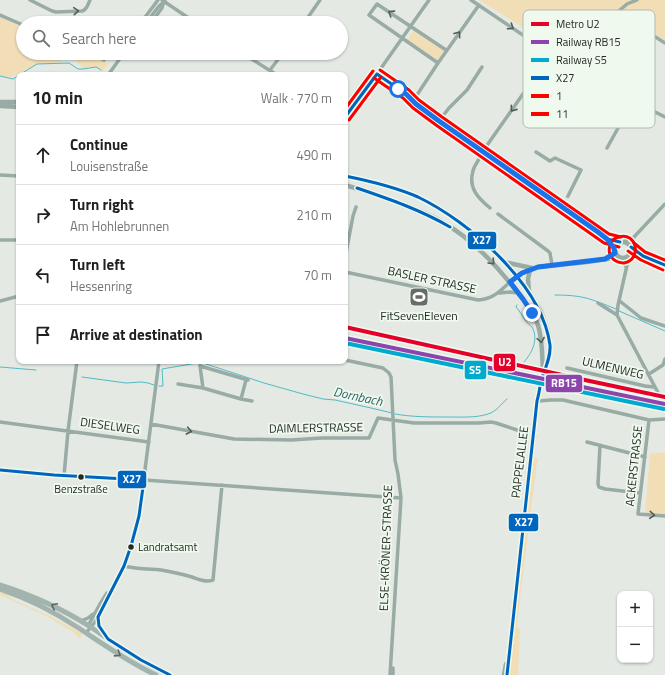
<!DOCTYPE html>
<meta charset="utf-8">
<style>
body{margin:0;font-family:"Titillium Web",sans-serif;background:#f6f6f6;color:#202124}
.controls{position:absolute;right:12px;bottom:12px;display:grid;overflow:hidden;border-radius:8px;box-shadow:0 1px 3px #0004}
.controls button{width:36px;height:36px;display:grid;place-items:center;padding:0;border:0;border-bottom:1px solid #e0e0e0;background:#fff;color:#202124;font:20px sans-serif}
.stop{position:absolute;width:12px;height:12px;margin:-9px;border:3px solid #1a73e8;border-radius:50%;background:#fff}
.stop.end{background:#1a73e8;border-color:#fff;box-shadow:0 1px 4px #0008}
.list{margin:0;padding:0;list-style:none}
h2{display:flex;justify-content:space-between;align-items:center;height:52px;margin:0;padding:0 16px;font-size:17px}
h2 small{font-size:13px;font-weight:400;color:#757577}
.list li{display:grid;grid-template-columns:26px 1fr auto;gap:12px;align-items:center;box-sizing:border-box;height:60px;padding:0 16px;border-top:1px solid #e0e0e0}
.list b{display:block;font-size:15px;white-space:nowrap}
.list p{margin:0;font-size:13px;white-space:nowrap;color:#757577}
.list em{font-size:13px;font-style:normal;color:#757577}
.icon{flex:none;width:22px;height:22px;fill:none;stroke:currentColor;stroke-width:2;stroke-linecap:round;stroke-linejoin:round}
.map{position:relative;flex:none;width:665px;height:675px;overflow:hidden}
.search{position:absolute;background:#fff;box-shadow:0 1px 3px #0004;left:16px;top:16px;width:332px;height:44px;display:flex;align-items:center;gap:10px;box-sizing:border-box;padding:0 14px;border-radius:22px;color:#757577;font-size:15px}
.panel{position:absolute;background:#fff;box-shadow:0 1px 3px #0004;left:16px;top:72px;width:332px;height:292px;border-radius:8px}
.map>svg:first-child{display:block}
.green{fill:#f1deb6}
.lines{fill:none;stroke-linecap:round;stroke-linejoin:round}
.stream{stroke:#52bac2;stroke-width:1}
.minor-tunnel{stroke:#bec3be;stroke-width:3.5;stroke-dasharray:3.5 2;stroke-linecap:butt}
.minor{stroke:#98aba4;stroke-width:3.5}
.tertiary{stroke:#98aba4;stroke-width:4.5}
.secondary{stroke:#a3b3ad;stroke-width:5}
.bus-1-casing{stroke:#eff9ee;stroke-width:6}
.bus-2-casing{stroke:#eff9ee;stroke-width:6}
.bus-3-casing{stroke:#eff9ee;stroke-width:6}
.bus-1{stroke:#0065bd;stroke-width:3}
.bus-2{stroke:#f00;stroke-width:3}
.bus-3{stroke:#f00;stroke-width:3}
.rail-1-casing{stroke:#eff9ee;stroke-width:7}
.rail-2-casing{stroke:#eff9ee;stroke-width:7}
.rail-1{stroke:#8e44ad;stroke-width:4}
.rail-2{stroke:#00a9ce;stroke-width:4}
.metro-1-casing{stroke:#eff9ee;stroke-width:7}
.metro-1{stroke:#e4002b;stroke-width:4}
.oneway{stroke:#535d58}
.oneway2{stroke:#5e6762}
.route{stroke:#1a73e8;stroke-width:5}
.bus-dot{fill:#252925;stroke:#eff9ee;stroke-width:1.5}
.labels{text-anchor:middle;stroke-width:3.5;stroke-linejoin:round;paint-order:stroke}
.bus-label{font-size:11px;fill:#252925;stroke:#eff9ee}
.street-label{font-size:12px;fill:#252925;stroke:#eff9ee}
.poi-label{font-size:12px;fill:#252925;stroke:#eff9ee}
.water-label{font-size:13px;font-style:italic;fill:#2d6167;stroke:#eff9ee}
.key{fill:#eff9ee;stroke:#b2bbb2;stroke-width:1}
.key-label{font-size:11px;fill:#252925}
.line-badge{stroke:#eff9ee;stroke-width:1.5}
.badge-label{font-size:11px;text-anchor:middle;font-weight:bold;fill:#fff}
</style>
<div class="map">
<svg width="665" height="675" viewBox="0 0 665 675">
<rect width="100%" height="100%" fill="#e4e9e4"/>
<path class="green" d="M479 0H665V40L618 10 582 64Z
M0 17 23 27V53H62V62L37 64 12 77 0 76Z
M414 30 444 51 437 61 407 40Z
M71 53H92L109 64 102 71 96 67 83 69 70 54Z
M535 436H539L536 438 534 457 538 459 537 463 519 606 517 627 520 629 518 675H509Z
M665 452V515L645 513 650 454Z
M0 592 8 595 12 599 50 616 81 633 82 635 81 638H78L73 632 46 616 0 595Z"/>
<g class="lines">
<path class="stream" d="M19 75 37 64 69 63 78 69H83L96 67 101 70
M0 76 13 79 18 76
M555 295C570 295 584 296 598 302
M601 303 616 309
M517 305 516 307C520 311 522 316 525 320 527 323 530 325 532 327 539 339 532 353 524 362
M619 311 665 331
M203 363 264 383 303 394 323 399 335 400 371 408 392 413
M0 367 36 370
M82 377 126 383 141 382 148 383 154 385
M159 386H163L162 369 197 363
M395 414C412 417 430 417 448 417 461 417 476 418 488 414 496 412 501 404 507 399"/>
<path class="minor-tunnel" d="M564 203 568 196"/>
<path class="minor" d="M30 0 52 11 56 12 82 11C87 10 88 4 90 0
M162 0 196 23
M471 0 548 52 595 82 665 117
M618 13 665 43
M0 15 23 25
M138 23 146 16 158 0
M146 23 159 6 165 1
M151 23 162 8 163 4
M304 23 320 0
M92 53 104 60
M242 53 277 75
M438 63 369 15 377 4 446 50
M270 70 283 53
M579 71 620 10 627 4 637 0
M108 75 124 53
M413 101 438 63 479 5
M345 117 379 71 429 0
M439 121 449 108 467 90 482 67
M607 148 633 101
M536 152 550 161 555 158 581 170 568 196
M0 175 19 176
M490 208C478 198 468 188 473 171 474 165 481 158 483 151L551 54
M498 214 548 251 550 253 552 265
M0 240H19
M624 241 634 237
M630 246 633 241 634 237 665 204
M628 256V261L618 305 617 315 665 406
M345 258 353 216 356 207
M623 258 625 262 626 267
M345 272 478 300C493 299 499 292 510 282
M499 293 510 292 518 293
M0 301 19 296
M619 301 621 302 641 318 665 326
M598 303 617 315
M345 360 383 368 389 373 391 377 395 460 398 474 401 498 390 675
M200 361V366L248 380
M200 366 203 388
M567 368 645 386 654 387
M649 374 663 365 665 359
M178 384 203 388 241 399 252 401
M241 399 246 380
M539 401 550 400H563L649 420 665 419
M649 420 638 514 665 516
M0 422 149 442
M151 424 234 439 291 440 322 438H369L378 418 414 423H479L491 422 496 423 517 430
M587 442 645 457
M600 445 598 484 599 487 605 489 640 493
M0 470 23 473 144 480 401 498
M64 476 68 431 77 361
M124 566C136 569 149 569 161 570 172 572 182 574 192 577 198 579 206 583 213 580L222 485
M98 618 99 626 106 636
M81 621 88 618 93 614
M88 626 100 604 107 593
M86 633 95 622 98 617 124 566 132 544 139 516 159 361
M393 668V675"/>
<path class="tertiary" d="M377 74 406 94 416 104 439 121 598 232 607 239 614 248
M0 102H19
M0 106 19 107
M345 176C372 182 401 188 426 201 472 223 547 292 550 345 551 356 546 365 543 375 540 383 539 393 537 401L507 675
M345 185C362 190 378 195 394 201 409 207 425 212 439 220 468 236 493 261 513 287 523 299 533 311 538 325 543 341 542 357 543 374
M615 250a8 8 0 1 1 16 0a8 8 0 1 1-16 0Z
M630 253 643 256 665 265
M504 262 532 268
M510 282 522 273 538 267 587 262 619 257
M529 292 528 279 530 270
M504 675 506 664"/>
<path class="secondary" d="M0 585C31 595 61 608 89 626 115 643 140 663 170 675
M0 589C27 598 53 611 77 627 103 644 128 662 156 675"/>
<g class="bus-1-casing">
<path id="bus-1" d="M377 74 406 94 416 104 439 121 607 239 620 242
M345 117 377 74
M345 176C370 181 395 187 418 197 470 222 542 285 550 345 551 357 545 369 541 380 540 387 539 394 537 401L507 675
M357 188C389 199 421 210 450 227
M631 247 643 256 665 265
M0 470 54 475 144 480
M144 480 139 516 131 546 124 566 98 617 99 626 108 639 141 660 170 675"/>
</g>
<g class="bus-2-casing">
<path id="bus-2" d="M374 78 403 98 413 108 436 125 604 243 619 247
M349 120 381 77
M628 251 641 260 663 270
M623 263C613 262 607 255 610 245 611 241 615 238 619 237 636 231 643 259 624 263"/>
</g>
<g class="bus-3-casing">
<path id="bus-3" d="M380 70 409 90 419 100 442 117 609 234 621 237
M345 109 373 71
M634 243 645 252 665 260"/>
</g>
<use href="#bus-1" class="bus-1"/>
<use href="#bus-2" class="bus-2"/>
<use href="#bus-3" class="bus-3"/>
<g class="rail-1-casing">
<path id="rail-1" d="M345 338 665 404"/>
</g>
<g class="rail-2-casing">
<path id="rail-2" d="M345 343 664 409"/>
</g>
<use href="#rail-1" class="rail-1"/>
<use href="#rail-2" class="rail-2"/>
<g class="metro-1-casing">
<path id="metro-1" d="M345 327 585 380 665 397"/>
</g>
<use href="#metro-1" class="metro-1"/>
</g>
<defs><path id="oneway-chevron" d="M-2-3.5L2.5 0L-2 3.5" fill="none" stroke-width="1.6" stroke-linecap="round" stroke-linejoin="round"/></defs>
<g class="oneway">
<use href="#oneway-chevron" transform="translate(76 11) rotate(-4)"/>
<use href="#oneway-chevron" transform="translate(391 13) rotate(-147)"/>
<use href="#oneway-chevron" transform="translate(511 27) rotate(34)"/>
<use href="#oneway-chevron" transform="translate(458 34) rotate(-54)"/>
<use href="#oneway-chevron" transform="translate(513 109) rotate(125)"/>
<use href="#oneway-chevron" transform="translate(492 262) rotate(47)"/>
<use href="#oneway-chevron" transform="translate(541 340) rotate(81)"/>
<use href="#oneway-chevron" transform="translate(189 431) rotate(11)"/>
<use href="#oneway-chevron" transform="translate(652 515) rotate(5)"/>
</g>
<g class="oneway2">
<use href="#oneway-chevron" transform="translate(54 606) rotate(-153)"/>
<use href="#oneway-chevron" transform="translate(118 654) rotate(32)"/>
</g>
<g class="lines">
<path class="route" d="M398 89 406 94 416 104 439 121 598 232 607 239 614 248 615 253 605 259 538 267 522 273 510 282 523 299 532 313"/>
</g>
<defs>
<g id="stadium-square" transform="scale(1)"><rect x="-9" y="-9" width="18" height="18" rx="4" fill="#686c68" stroke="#eff9ee"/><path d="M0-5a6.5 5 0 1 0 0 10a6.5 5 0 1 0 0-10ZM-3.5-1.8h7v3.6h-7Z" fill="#fff"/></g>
</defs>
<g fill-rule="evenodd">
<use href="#stadium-square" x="419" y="297"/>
</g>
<g class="bus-dot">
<circle cx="81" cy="477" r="3.5"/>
<circle cx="131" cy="547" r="3.5"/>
</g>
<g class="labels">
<g class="bus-label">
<text x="81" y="493">Benzstraße</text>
<text x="138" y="551" text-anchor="start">Landratsamt</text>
</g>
<g class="street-label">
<text transform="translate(432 280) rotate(12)" y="4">BASLER STRASSE</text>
<text transform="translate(613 368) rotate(13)" y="4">ULMENWEG</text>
<text transform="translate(110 426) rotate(8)" y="4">DIESELWEG</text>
<text transform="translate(316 428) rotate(-1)" y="4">DAIMLERSTRASSE</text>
<text transform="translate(520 462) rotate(-83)" y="4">PAPPELALLEE</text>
<text transform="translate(634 466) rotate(-84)" y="4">ACKERSTRASSE</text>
<text transform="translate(386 548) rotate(-88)" y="4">ELSE-KRÖNER-STRASSE</text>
</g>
<g class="poi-label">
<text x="419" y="320">FitSevenEleven</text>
</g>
<g class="water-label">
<text transform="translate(358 396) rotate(12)" y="5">Dornbach</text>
</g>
</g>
<rect x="523" y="10" width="132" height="118" rx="6" class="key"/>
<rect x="531" y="22" width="18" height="4" fill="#e4002b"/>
<rect x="531" y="40" width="18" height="4" fill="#8e44ad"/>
<rect x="531" y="58" width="18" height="4" fill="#00a9ce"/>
<rect x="531" y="76" width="18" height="4" fill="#0065bd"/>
<rect x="531" y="94" width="18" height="4" fill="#f00"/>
<rect x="531" y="112" width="18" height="4" fill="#f00"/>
<g class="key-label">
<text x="556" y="28">Metro U2</text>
<text x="556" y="46">Railway RB15</text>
<text x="556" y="64">Railway S5</text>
<text x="556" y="82">X27</text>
<text x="556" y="100">1</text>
<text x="556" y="118">11</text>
</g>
<g class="line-badge">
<rect x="467" y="231" width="30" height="19" rx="4" fill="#0065bd"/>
<rect x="493" y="353" width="23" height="19" rx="4" fill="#e4002b"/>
<rect x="464" y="360" width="23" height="20" rx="4" fill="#00a9ce"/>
<rect x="545" y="374" width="38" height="19" rx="4" fill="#8e44ad"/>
<rect x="117" y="470" width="30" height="19" rx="4" fill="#0065bd"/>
<rect x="508" y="513" width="31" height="19" rx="4" fill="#0065bd"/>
</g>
<g class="badge-label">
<text x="482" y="244">X27</text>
<text x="505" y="366">U2</text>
<text x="475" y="374">S5</text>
<text x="564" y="387">RB15</text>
<text x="132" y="483">X27</text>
<text x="524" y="526">X27</text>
</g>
</svg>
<div class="controls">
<button>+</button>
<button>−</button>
</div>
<div class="stop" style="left:398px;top:89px"></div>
<div class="stop end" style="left:532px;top:313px"></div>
<div class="search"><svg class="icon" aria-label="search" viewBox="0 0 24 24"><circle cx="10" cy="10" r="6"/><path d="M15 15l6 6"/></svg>Search here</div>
<section class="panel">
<h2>10 min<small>Walk · 770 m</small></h2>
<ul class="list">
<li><svg class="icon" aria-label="ahead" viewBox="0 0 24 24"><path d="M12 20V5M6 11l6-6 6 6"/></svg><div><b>Continue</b><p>Louisenstraße</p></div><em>490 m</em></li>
<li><svg class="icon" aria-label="right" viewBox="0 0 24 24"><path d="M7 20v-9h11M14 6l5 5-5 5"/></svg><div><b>Turn right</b><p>Am Hohlebrunnen</p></div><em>210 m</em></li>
<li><svg class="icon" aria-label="left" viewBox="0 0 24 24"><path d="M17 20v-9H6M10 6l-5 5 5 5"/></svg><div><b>Turn left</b><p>Hessenring</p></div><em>70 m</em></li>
<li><svg class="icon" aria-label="arrive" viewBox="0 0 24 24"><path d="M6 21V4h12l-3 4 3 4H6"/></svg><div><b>Arrive at destination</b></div></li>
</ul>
</section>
</div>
